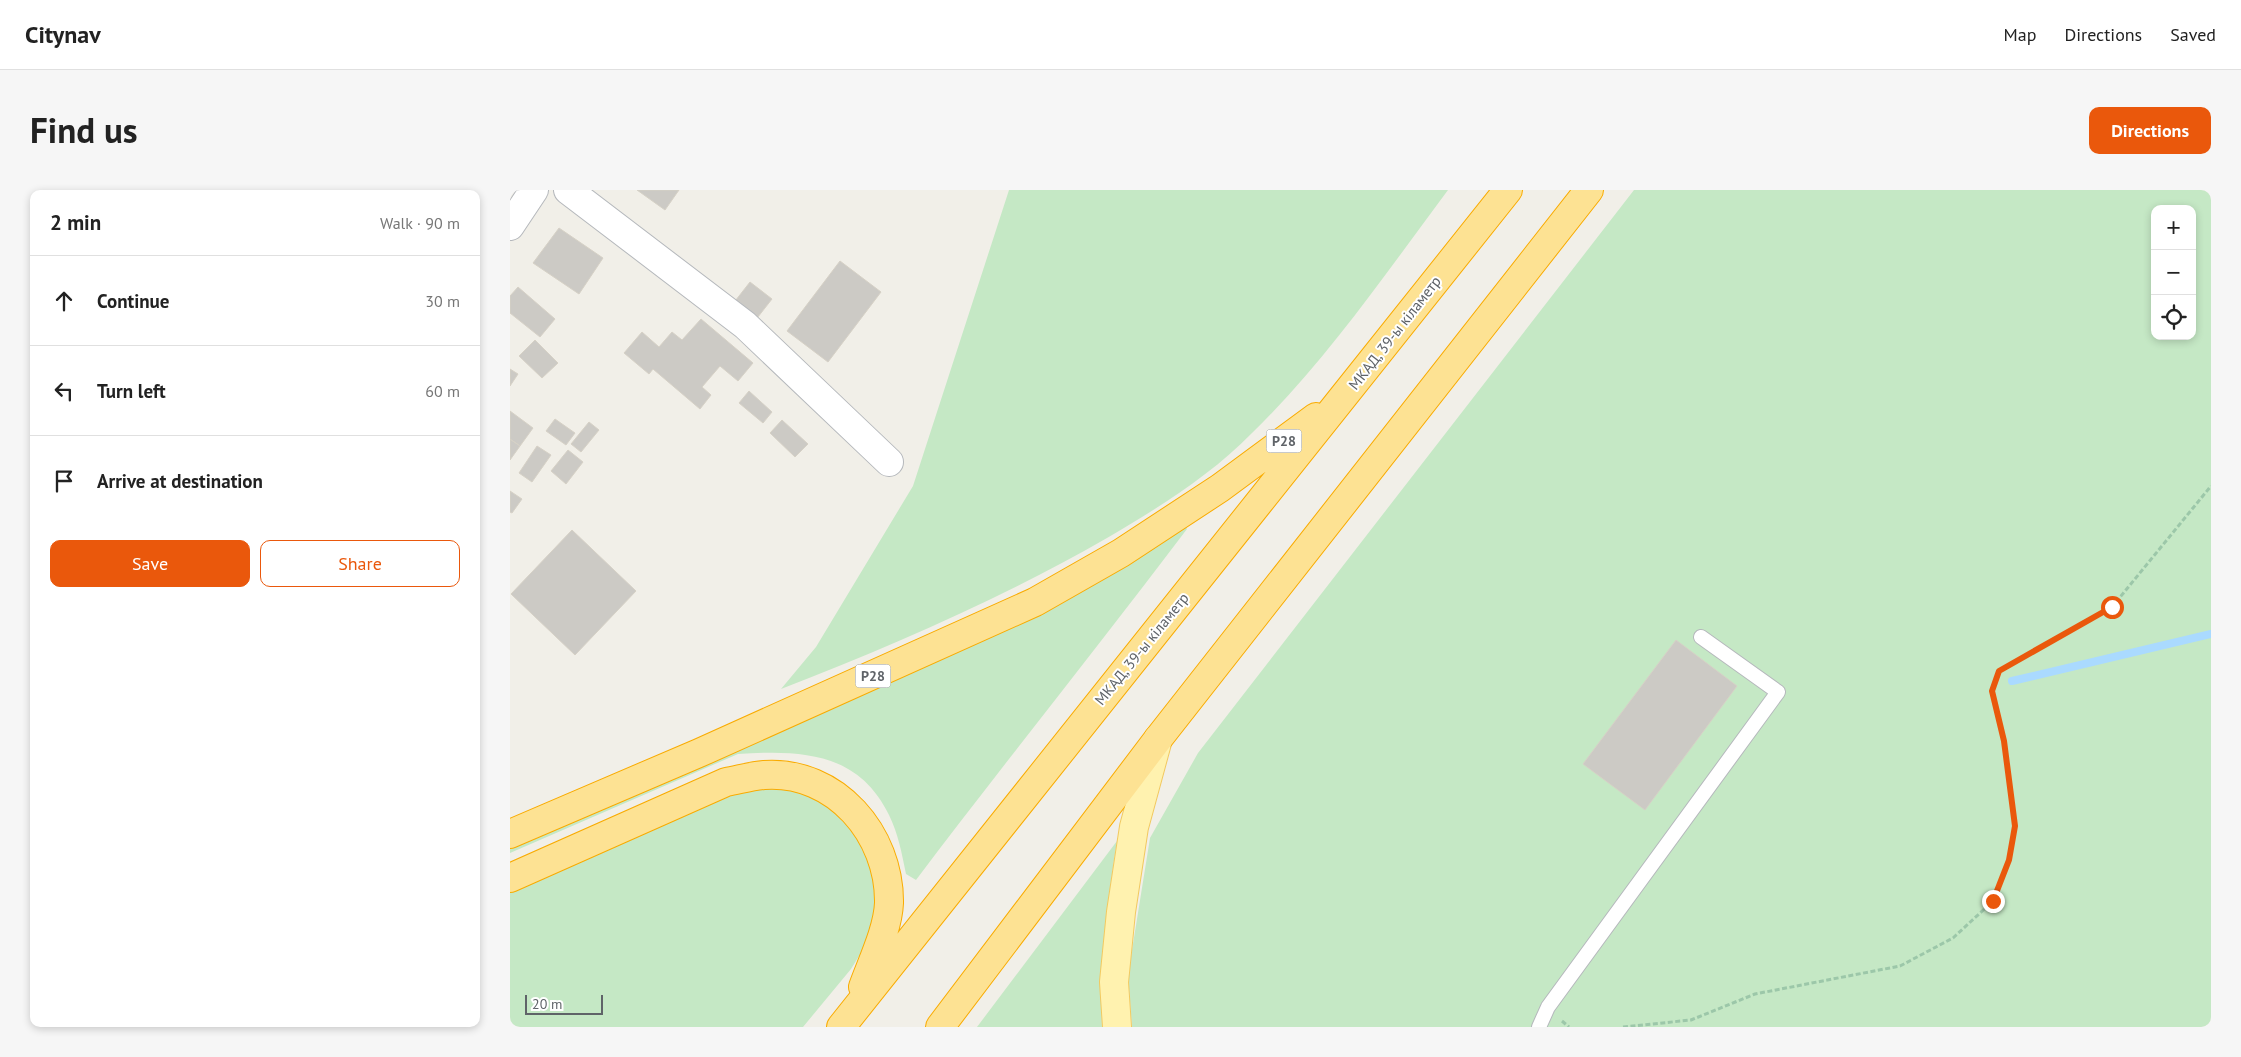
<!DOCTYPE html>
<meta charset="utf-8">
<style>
body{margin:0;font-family:"PT Sans",sans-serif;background:#f6f6f6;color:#222}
.controls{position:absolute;right:15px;top:15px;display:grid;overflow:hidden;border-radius:10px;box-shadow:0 2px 8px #0003}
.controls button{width:45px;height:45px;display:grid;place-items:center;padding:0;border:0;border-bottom:1px solid #e0e0e0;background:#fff;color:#222;font:25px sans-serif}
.scale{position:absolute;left:15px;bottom:12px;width:78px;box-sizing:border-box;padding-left:5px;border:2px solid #5f6368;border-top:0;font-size:14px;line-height:18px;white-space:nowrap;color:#5f6368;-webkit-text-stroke:4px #fff;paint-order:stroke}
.stop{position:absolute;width:15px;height:15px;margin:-11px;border:4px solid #ea580c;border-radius:50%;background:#fff}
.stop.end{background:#ea580c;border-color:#fff;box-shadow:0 1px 5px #0008}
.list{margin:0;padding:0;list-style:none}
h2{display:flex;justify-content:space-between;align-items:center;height:65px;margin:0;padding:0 20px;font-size:21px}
h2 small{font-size:16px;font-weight:400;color:#767676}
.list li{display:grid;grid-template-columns:32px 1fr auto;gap:15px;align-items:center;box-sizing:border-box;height:90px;padding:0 20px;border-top:1px solid #e0e0e0}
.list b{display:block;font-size:19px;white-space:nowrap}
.list em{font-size:16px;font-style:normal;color:#767676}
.actions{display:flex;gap:10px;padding:15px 20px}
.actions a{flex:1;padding:11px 0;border:1px solid #ea580c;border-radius:10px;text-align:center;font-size:18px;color:#ea580c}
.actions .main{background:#ea580c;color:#fff}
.icon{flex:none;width:28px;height:28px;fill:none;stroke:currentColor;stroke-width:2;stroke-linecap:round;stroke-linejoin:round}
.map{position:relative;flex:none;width:1701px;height:837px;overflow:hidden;border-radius:10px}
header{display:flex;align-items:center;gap:30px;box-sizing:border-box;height:70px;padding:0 25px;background:#fff;border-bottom:1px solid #e0e0e0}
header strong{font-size:24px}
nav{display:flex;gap:28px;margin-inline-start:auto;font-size:18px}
.intro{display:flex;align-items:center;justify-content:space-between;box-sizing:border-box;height:120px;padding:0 30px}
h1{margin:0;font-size:35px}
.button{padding:12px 22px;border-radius:10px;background:#ea580c;color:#fff;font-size:18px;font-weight:700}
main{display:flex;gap:30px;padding:0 30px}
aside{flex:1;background:#fff;border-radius:10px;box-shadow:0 2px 8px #0003}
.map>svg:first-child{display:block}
.green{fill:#c5e8c5;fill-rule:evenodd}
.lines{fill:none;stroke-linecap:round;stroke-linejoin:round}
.stream{stroke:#aadaff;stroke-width:8}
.building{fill:#cccac5;stroke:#d6d1c6}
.lane-casing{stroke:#b5b8bc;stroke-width:16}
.street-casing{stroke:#b5b8bc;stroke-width:30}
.primary-casing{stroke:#f2c960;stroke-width:30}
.highway-casing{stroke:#f9ab00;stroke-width:30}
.path{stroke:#9cc7a9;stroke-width:3;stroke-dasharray:5 2.5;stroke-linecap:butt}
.lane{stroke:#fff;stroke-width:14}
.street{stroke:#fff;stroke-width:28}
.primary{stroke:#fff2af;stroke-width:28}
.highway{stroke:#fde293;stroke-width:28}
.route{stroke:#ea580c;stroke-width:6}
.labels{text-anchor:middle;stroke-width:4;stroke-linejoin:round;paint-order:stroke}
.shield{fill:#fff;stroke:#8f9295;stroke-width:1}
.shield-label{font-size:14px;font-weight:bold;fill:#5f6368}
.street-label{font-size:15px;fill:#5f6368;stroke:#fff}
</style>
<header>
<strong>Citynav</strong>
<nav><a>Map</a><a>Directions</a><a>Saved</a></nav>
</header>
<div class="intro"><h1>Find us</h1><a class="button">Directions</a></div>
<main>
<aside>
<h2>2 min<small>Walk · 90 m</small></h2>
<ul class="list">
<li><svg class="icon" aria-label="ahead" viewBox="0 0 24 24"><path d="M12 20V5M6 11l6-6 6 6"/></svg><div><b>Continue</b></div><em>30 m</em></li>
<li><svg class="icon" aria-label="left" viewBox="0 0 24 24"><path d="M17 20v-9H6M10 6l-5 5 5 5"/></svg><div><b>Turn left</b></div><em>60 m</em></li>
<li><svg class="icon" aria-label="arrive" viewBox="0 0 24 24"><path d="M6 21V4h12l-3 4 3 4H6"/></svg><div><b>Arrive at destination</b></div></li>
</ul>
<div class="actions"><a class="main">Save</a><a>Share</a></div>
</aside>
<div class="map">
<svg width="1701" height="837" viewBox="0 0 1701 837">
<rect width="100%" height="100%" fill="#f1efe8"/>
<path class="green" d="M499 0H938C876 83 817 170 742 243 700 286 648 318 597 348 493 408 382 456 271 499L306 457 403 296Z
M1124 0H1701V837H622L618 785 640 648 688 563ZM1645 19H1682V146H1645Z
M674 334 677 339C588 457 495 572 406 690L396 684C392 664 388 643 379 625 348 561 289 560 228 564L0 663V654Z
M280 591 354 639 368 716 359 750 341 779 293 837H0V692L216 595Z
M607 651C597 714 590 773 592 837H467Z"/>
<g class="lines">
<path class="stream" d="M1502 491 1701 444"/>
</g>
<path class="building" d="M127 0H169L155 20Z
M49 38 93 68 69 104 23 73Z
M330 71 371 102 318 172 277 141Z
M240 92 262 109 244 132 222 115Z
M8 97 45 129 30 147 0 123V106Z
M191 129 243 173 228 191 210 176 192 197 201 205 190 219 143 179 139 184 114 163 132 142 149 157 162 142 172 150Z
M25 150 48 173 32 188 9 166Z
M0 179 8 184 0 196Z
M239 201 262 222 253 233 229 213Z
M0 221 23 238 10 256 0 249Z
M45 229 65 243 56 255 36 241Z
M272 230 298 254 285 267 260 243Z
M79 232 89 240 71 262 61 254Z
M0 249 10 256 0 270Z
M27 256 41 265 22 292 9 283Z
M58 260 73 272 56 294 41 281Z
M0 301 12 309 2 323 0 322Z
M62 340 126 401 65 465 1 404Z
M1166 450 1227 496 1135 620 1073 574Z"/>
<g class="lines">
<g class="lane-casing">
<path id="lane" d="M1029 837 1038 817 1268 502 1191 447"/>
</g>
<g class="street-casing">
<path id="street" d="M58 0 235 135 379 272
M0 36 24 0"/>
</g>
<g class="primary-casing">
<path id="primary" d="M607 837 604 792 611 722 624 637 648 549"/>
</g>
<g class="highway-casing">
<path id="highway" d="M0 644 189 563 525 412 611 363 710 298 806 227
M0 688 216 592C228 590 241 586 254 585 326 580 380 645 379 713 378 739 362 772 353 797
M331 837 998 0
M430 837 648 549 1079 0"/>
</g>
<path class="path" d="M1052 831 1059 837
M1113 837 1181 830 1245 804 1390 776 1443 748 1483 711 1499 670 1505 636 1494 551 1482 501 1489 481 1602 417 1701 296"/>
<use href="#lane" class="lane"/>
<use href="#street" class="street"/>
<use href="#primary" class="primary"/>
<use href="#highway" class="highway"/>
</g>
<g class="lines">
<path class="route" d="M1483 711 1499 670 1505 636 1494 551 1482 501 1489 481 1602 417"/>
</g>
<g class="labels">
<g class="shield">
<rect x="756.5" y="239.5" width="35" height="23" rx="4"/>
<rect x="345.5" y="474.5" width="35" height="23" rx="4"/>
</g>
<g class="shield-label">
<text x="774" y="256">Р28</text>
<text x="363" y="491">Р28</text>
</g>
<g class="street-label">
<text transform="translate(885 143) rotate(-52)" y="5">МКАД, 39-ы кіламетр</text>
<text transform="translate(632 459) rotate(-51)" y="5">МКАД, 39-ы кіламетр</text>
</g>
</g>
</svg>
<div class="controls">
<button>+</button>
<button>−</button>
<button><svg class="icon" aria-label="locate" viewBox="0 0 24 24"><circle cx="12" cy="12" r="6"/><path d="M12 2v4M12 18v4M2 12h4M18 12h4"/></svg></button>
</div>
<div class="scale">20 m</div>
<div class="stop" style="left:1602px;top:417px"></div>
<div class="stop end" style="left:1483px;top:711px"></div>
</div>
</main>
